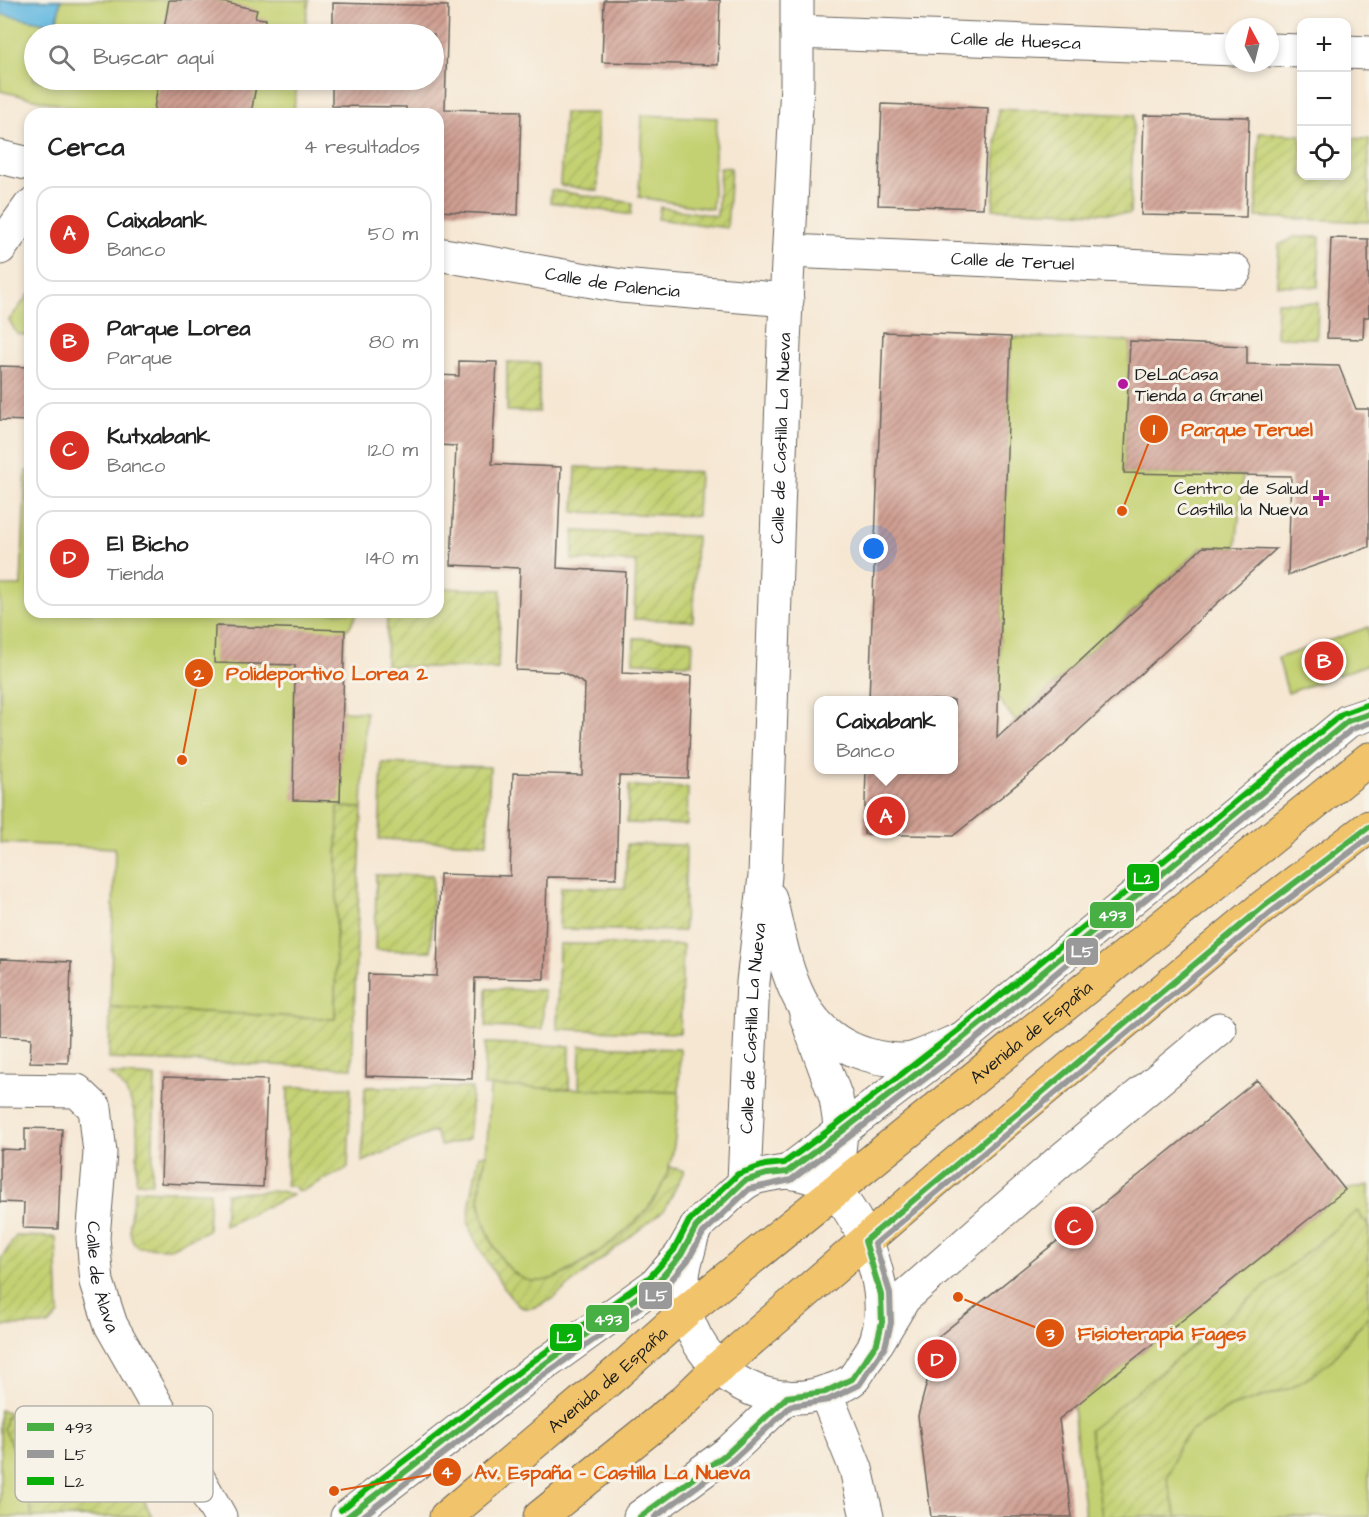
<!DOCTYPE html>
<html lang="es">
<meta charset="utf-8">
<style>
body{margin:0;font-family:"Architects Daughter",sans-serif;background:#f2f2f2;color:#222}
.controls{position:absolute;right:18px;top:18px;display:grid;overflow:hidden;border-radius:12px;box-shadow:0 3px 9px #0003}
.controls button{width:54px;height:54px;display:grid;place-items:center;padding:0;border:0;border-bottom:2px solid #e0e0e0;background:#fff;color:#222;font:30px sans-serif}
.compass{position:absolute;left:1225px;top:18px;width:54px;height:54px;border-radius:50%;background:#fff;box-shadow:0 3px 9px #0003;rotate:353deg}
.you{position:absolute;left:874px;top:549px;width:21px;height:21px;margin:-15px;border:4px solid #fff;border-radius:50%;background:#1a73e8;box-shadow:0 0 0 9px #1a73e833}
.badge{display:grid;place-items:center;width:39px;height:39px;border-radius:50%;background:#d93025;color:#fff;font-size:20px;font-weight:700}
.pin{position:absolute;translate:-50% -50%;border:3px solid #fff;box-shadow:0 2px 6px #0006}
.popup{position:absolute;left:814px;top:696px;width:144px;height:78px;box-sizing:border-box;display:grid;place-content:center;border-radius:12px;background:#fff;filter:drop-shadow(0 2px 4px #0005);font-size:20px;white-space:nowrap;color:#767676}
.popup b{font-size:22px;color:#222}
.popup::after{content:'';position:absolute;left:50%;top:100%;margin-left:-12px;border:12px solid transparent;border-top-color:#fff}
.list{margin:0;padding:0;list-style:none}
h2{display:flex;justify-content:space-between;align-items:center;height:78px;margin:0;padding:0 24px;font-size:26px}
h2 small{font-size:20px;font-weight:400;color:#767676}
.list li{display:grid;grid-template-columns:39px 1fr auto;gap:18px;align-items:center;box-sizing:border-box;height:96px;margin:0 12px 12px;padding:0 12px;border:2px solid #e0e0e0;border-radius:18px}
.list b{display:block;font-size:22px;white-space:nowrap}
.list p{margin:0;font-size:20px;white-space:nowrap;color:#767676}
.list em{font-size:20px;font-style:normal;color:#767676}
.icon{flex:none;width:33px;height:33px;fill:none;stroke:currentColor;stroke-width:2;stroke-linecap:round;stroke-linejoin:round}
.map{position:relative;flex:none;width:1369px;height:1517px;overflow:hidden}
.search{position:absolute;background:#fff;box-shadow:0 3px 9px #0003;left:24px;top:24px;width:420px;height:66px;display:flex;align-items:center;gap:15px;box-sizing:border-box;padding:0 21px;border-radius:33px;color:#767676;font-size:22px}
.panel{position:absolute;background:#fff;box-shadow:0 3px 9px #0003;left:24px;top:108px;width:420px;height:510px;border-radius:18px}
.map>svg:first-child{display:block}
.park{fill:#c4d172;stroke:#707647;stroke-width:1.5}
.garden{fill:url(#garden-furrows);stroke:#707647;stroke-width:1.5}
.water{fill:#65b9e1;stroke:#406a7e;stroke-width:1.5}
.building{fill:url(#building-hatch)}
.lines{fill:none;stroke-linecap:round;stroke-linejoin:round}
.minor-casing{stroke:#68635c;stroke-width:35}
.tertiary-casing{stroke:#68635c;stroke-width:35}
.primary-casing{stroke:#68635c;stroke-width:35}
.minor{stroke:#fff;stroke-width:33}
.tertiary{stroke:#fff;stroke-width:33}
.primary{stroke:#f1c36a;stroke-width:33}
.bus-1-casing{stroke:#f7f3e8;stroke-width:10}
.bus-2-casing{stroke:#f7f3e8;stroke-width:10}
.bus-3-casing{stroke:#f7f3e8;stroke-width:10}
.bus-1{stroke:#48af45;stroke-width:6}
.bus-2{stroke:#999;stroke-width:6}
.bus-3{stroke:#0ab00a;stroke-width:6}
.poi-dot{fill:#b5179e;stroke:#f7f3e8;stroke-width:2}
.labels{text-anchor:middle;stroke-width:6;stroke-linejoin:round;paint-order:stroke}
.street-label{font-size:18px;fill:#1c1c1c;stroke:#f7f3e8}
.poi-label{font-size:18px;fill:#1c1c1c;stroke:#f7f3e8;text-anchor:start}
.key{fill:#f7f3e8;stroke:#b5b2ab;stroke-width:1.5}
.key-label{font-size:16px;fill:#1c1c1c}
.leader{fill:none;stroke:#de560d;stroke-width:2}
.callout-dot{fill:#de560d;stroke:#f7f3e8;stroke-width:2}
.mark-label{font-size:18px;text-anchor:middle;font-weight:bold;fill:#fff}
.callout-label{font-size:20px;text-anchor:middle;font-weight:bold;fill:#de560d;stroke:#f7f3e8;stroke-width:6;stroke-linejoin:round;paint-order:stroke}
.line-badge{stroke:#f7f3e8;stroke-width:2}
.badge-label{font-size:16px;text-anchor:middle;font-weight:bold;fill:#fff}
</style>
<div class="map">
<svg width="1369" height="1517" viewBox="0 0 1369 1517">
<defs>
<pattern id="garden-furrows" width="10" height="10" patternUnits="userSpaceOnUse" patternTransform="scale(1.5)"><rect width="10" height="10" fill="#c4d172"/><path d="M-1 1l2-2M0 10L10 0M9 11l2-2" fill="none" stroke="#a8b362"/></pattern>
<pattern id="building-hatch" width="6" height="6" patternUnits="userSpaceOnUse" patternTransform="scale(1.5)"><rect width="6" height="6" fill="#d09f93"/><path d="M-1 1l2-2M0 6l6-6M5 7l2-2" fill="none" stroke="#a88177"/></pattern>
</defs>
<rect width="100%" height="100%" fill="#f7f3e8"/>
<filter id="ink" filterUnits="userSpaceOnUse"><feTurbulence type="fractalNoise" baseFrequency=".0167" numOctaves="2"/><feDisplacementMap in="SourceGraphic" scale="12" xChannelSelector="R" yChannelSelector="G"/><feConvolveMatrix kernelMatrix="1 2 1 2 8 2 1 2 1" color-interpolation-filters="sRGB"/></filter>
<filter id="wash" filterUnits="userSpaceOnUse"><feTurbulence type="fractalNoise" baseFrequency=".008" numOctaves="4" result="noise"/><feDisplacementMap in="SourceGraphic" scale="24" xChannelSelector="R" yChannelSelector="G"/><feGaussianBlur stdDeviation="1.35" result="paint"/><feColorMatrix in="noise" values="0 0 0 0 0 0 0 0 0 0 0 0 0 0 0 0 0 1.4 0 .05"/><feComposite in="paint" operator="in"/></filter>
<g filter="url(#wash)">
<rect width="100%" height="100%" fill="#f6e7d3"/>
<path class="park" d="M0 0H309L304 34H34V80H298L293 114H99L0 91Z
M642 115 717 118 712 209 639 197Z
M30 293V336L17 334 9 320Z
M1011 337 1130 341 1124 473 1243 475 1236 548 1202 547 1015 721 998 698Z
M26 471H30V612H358L349 628 345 630 342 711 366 712 362 808 338 807 335 1019 110 1007 115 848 0 843V586H21Z
M1369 627V664L1288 693 1278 658Z
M490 1086 679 1092C676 1127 676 1162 658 1194 642 1220 617 1240 592 1256 579 1264 566 1274 553 1279 511 1296 488 1240 481 1209 477 1192 484 1172 486 1155 488 1132 489 1109 490 1086Z
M1369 1185V1517H1085L1073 1407 1345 1190Z
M0 1410C19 1414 116 1448 126 1462 137 1477 143 1500 152 1517H0Z"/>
<path class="garden" d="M998 109 1134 115 1130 214 993 209Z
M564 113H597L598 191 560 185Z
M1259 133 1301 135 1302 176H1346L1347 138 1369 139V222L1256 217Z
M720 167 731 168 727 228 658 219 660 207 717 216Z
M551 190 632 203 631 215 550 202Z
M1294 237H1320L1318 287 1277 285 1279 245Z
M1277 302 1318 303 1317 338 1276 337Z
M507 362 539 363V412L507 411Z
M576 467 699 472 697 516 574 512Z
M574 531 696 536 693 621 634 619 636 562 572 560Z
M438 588 501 590 498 669 386 666 387 612H438Z
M634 638 693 640 692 664 633 662Z
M382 763 490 767 487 843 379 839Z
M629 786 688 788 687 825 627 823Z
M338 807 362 808 352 1068 109 1059 110 1007 335 1019Z
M627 844 686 845 684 931 559 929 561 887 625 888Z
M376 875H433L431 951 375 950Z
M559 944 683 945 680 1033 557 1029Z
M487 989 544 990 542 1029 486 1027Z
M486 1043 570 1046 569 1089 484 1086Z
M580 1046 680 1049 679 1092 579 1089Z
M109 1074 155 1077 152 1183 136 1182C138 1146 144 1098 109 1074Z
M288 1087H351L348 1168 299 1192 293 1186 286 1185Z
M365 1087 472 1088 469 1139 441 1146 435 1131 362 1162Z
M479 1155H486C484 1169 478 1186 479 1200 481 1226 503 1277 531 1281 566 1286 632 1230 651 1204 660 1192 665 1180 670 1167L684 1171 665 1209 552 1299C544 1304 531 1311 521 1307 511 1304 471 1237 469 1225 466 1213 477 1170 479 1155Z
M135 1190 210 1192 208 1230 170 1248 138 1247C123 1235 132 1207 135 1190Z
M280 1191 293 1195 224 1226 226 1193Z
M1357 1211 1369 1227V1315L1332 1360 1310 1377 1291 1388 1231 1407 1191 1431 1179 1445 1167 1479 1177 1517H1102L1090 1430Z
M16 1236 56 1237 59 1314 49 1325 0 1326 1 1259Z
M15 1413 73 1434 125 1460 152 1517H32L26 1475 4 1429 6 1416Z"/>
<path class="water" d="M0 0H61L56 25 0 14Z"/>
<g id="blocks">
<path class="building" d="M169 0H214L257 10 255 18 266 19 264 34H163Z
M604 0H720L718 65 602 62Z
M333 3 448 6 445 109 521 111 518 215 438 211V114H406V107L332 106V80H434V34H333Z
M159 80H257L251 114H153Z
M882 104 988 108 983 208 878 205Z
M1144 115 1249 117 1246 217 1141 215Z
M1331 238 1368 239 1369 317H1364L1363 339 1327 338Z
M883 332 1011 337 997 738 1203 547 1276 549 1047 760 953 836 864 834 866 770H954V700H869Z
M1130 341 1247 346V364L1339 366 1356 409H1369V547L1288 575 1291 476 1124 473Z
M459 361 497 362 492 464 561 467 557 568 626 572 622 673 692 676 688 778 619 776 616 878 547 877 544 979 475 978 472 1079 366 1076 368 974 437 976 440 874 510 876 513 773 582 775 585 684 563 672 516 670 520 568 451 565 456 446 438 445V375L459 376Z
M0 366 30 367V421L0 420Z
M215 626 345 630 340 801 293 800 295 665 214 663Z
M0 959 71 962 68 1063 30 1062 31 1038 0 1036Z
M164 1077 267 1080 263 1187 161 1183Z
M1257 1080 1345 1190 1059 1419 1072 1517H931L918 1416 939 1336Z
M25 1128 62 1129 58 1229 23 1228 24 1203 0 1202V1149L25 1150Z"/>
</g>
</g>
<g filter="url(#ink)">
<use href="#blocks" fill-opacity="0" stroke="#68635c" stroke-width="1.5"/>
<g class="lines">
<g class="minor-casing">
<g id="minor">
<path id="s1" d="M797 32 1234 49"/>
<path d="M1270 50 1302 51"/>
<path d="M1346 52 1369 53"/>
<path d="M0 157 30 164"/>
<path d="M0 248 30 206"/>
<path id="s2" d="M789 251 1235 271"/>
<path id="s3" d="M438 254 621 286 787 300"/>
<path id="s4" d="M0 1090 77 1091 95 1108 100 1153 93 1238 97 1282 111 1325 220 1517"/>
<path d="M787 1172 963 1038 1348 721 1369 714"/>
<path d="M877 1343 904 1298 1060 1161 1219 1029"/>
<path d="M347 1517 535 1371 656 1284 681 1255 693 1234"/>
<path d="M640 1517 729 1452 787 1397"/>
</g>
</g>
<g class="tertiary-casing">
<g id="tertiary">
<path d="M770 898C785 961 793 1032 865 1054 880 1059 901 1062 915 1058 931 1053 947 1045 963 1038"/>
<path d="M806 1016 836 1098 841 1132 835 1192"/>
<path d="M787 1172C805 1174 824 1179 836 1193 870 1230 899 1312 868 1357 863 1363 859 1373 853 1379 844 1387 826 1392 815 1395 735 1413 664 1332 687 1256 690 1247 692 1233 697 1226 703 1219 711 1213 718 1207 746 1181 747 1176 787 1172Z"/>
<path id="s5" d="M744 1181 753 982 765 876 784 343 797 84V0"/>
<path d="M825 1392 856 1469 867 1517"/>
</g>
</g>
<g class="primary-casing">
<g id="primary">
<path id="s6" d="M446 1517 618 1372 685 1312 1369 759"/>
<path d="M540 1517 684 1401 718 1368 950 1168 1264 906 1369 827"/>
</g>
</g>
<use href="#minor" class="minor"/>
<use href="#tertiary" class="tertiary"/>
<use href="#primary" class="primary"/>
<g class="bus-1-casing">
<path id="bus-1" d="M347 1517 535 1371 656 1284 681 1255 696 1227 744 1181 767 1174 787 1172 841 1132 963 1038 1348 721 1369 714
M640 1517 729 1452 787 1397 825 1392 852 1379 877 1343 882 1322 881 1295 865 1241 1264 906 1369 827"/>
</g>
<g class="bus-2-casing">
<path id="bus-2" d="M362 1517 540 1378 662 1291 688 1260 703 1233 749 1189 791 1180 846 1139 969 1045 1352 729 1369 723
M655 1517 734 1459 791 1406 828 1400 859 1385 885 1347 891 1323 890 1293 875 1244 1270 913 1369 838"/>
</g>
<g class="bus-3-casing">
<path id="bus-3" d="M341 1510 529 1364 650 1277 674 1250 689 1221 738 1174 765 1165 784 1163 836 1125 957 1031 1342 714 1366 705"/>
</g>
<use href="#bus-1" class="bus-1"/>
<use href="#bus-2" class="bus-2"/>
<use href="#bus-3" class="bus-3"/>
</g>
</g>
<g class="poi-dot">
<circle cx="1123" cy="384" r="6"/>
<path d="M1318 489h6v6h6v6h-6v6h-6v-6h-6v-6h6z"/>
</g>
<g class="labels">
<g class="street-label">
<text dy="6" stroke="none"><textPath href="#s1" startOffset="219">Calle de Huesca</textPath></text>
<text dy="6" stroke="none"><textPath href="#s2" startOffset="224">Calle de Teruel</textPath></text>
<text dy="6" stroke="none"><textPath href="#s3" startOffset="177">Calle de Palencia</textPath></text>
<text dy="6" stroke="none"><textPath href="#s5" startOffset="744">Calle de Castilla La Nueva</textPath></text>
<text dy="6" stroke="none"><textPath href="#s5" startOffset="153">Calle de Castilla La Nueva</textPath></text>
<text dy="6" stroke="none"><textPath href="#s6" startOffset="760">Avenida de España</textPath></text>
<text dy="6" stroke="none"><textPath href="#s4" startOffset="272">Calle de Álava</textPath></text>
<text dy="6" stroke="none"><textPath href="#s6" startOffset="212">Avenida de España</textPath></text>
</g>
<g class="poi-label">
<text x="1135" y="380">DeLaCasa<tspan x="1135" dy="21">Tienda a Granel</tspan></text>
<text x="1308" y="494" text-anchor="end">Centro de Salud<tspan x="1308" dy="21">Castilla la Nueva</tspan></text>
</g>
</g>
<rect x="15" y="1406" width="198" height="96" rx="9" class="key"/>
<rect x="27" y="1423" width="27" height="8" fill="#48af45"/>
<rect x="27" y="1450" width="27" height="8" fill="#999"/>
<rect x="27" y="1477" width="27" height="8" fill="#0ab00a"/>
<g class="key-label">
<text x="64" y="1433">493</text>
<text x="64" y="1460">L5</text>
<text x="64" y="1487">L2</text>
</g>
<path class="leader" d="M1122 511L1154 429M182 760L199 673M958 1297L1050 1333M334 1491L447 1472"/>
<g class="callout-dot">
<circle cx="1122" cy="511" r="6"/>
<circle cx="182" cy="760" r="6"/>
<circle cx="958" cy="1297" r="6"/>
<circle cx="334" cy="1491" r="6"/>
<circle cx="1154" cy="429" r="15"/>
<circle cx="199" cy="673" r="15"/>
<circle cx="1050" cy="1333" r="15"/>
<circle cx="447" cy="1472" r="15"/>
</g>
<g class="mark-label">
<text x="1154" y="435">1</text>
<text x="199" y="680">2</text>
<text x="1050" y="1340">3</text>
<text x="447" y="1478">4</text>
</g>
<g class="callout-label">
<text x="1247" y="436">Parque Teruel</text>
<text x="327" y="680">Polideportivo Lorea 2</text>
<text x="1162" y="1340">Fisioterapia Fages</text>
<text x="612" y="1479">Av. España - Castilla La Nueva</text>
</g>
<g class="line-badge">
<rect x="1126" y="863" width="34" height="29" rx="6" fill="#0ab00a"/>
<rect x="1089" y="901" width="46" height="28" rx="6" fill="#48af45"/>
<rect x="1065" y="937" width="34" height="29" rx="6" fill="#999"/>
<rect x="638" y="1281" width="35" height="29" rx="6" fill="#999"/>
<rect x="585" y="1304" width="45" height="29" rx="6" fill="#48af45"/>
<rect x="549" y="1323" width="34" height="29" rx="6" fill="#0ab00a"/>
</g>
<g class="badge-label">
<text x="1143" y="884">L2</text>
<text x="1112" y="921">493</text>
<text x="1082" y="957">L5</text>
<text x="656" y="1301">L5</text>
<text x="608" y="1325">493</text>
<text x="566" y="1343">L2</text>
</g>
</svg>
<div class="controls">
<button>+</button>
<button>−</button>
<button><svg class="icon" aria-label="locate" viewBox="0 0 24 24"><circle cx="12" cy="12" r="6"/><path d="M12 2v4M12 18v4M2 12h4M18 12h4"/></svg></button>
</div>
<svg class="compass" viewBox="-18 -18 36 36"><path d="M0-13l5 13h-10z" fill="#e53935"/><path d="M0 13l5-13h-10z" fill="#767676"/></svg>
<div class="you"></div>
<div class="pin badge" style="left:886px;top:816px">A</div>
<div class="popup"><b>Caixabank</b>Banco</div>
<div class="pin badge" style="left:1324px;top:661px">B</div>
<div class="pin badge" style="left:1074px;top:1226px">C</div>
<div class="pin badge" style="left:937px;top:1359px">D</div>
<div class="search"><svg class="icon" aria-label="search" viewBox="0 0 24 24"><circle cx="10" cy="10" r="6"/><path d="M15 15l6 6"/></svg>Buscar aquí</div>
<section class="panel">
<h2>Cerca<small>4 resultados</small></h2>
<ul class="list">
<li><span class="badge">A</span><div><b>Caixabank</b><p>Banco</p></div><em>50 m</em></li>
<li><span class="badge">B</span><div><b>Parque Lorea</b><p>Parque</p></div><em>80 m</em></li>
<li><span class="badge">C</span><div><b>Kutxabank</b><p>Banco</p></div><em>120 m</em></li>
<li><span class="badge">D</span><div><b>El Bicho</b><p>Tienda</p></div><em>140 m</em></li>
</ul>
</section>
</div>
